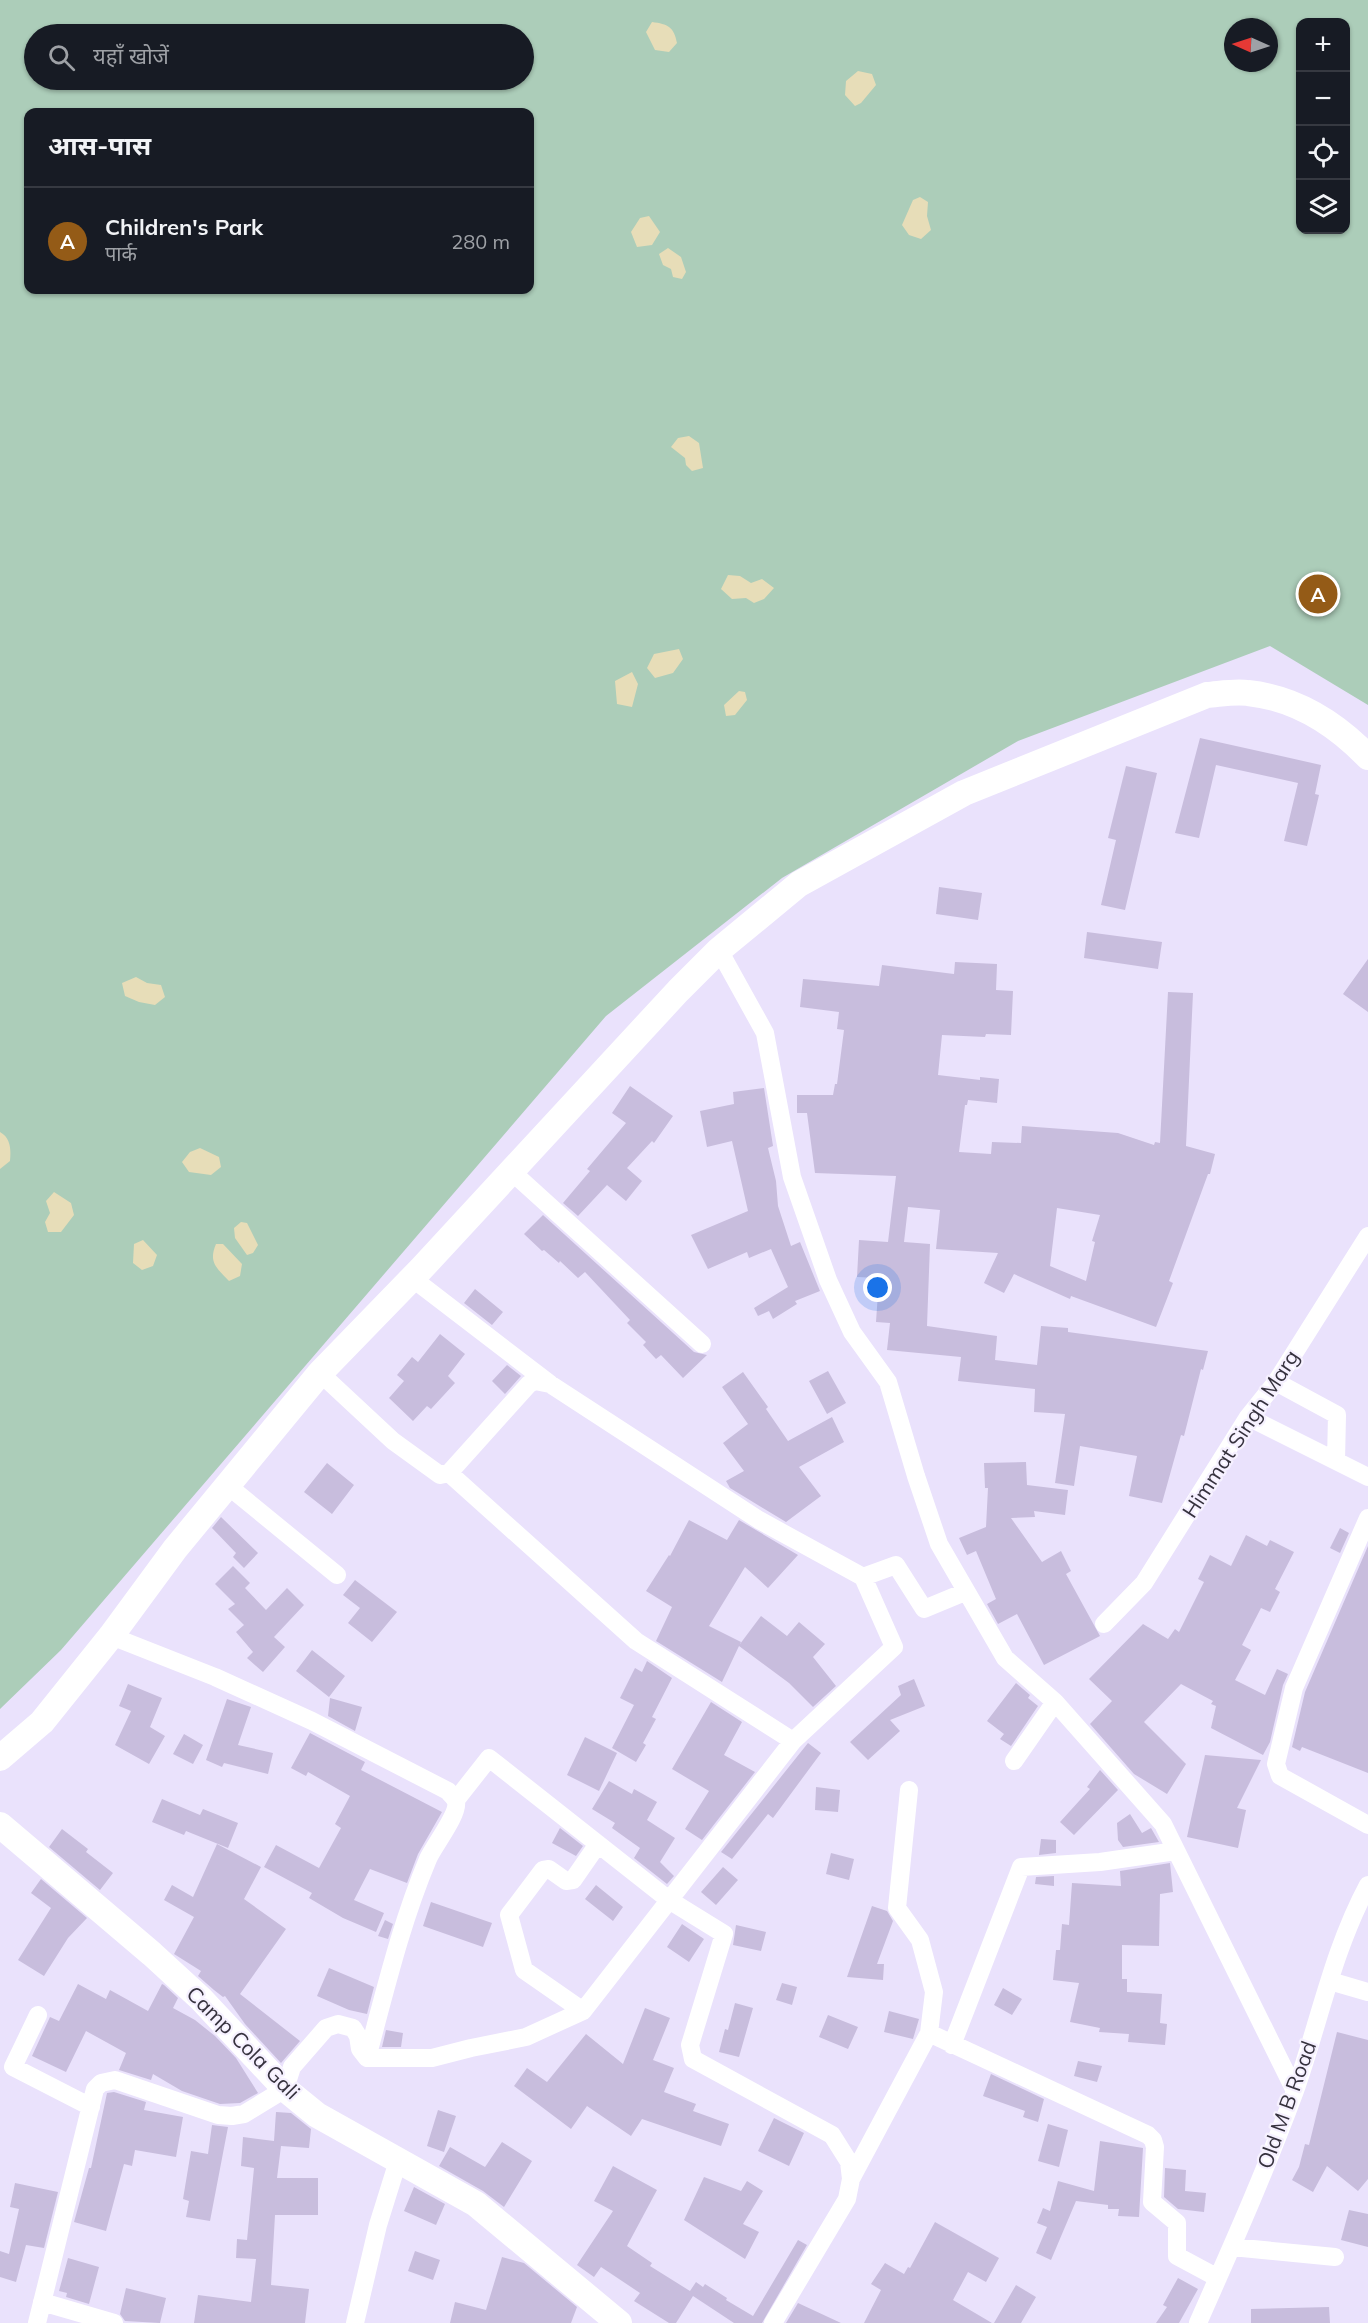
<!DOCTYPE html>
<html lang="hi">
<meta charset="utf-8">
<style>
body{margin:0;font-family:Mulish,"Noto Sans Devanagari",sans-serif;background:#242831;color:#f1f3f6}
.controls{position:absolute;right:18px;top:18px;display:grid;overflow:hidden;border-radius:12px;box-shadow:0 2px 4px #0004}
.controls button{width:54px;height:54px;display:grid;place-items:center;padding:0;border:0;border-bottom:2px solid #363941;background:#171b24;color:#f1f3f6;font:30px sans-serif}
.compass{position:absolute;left:1224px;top:18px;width:54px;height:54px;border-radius:50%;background:#171b24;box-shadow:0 2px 4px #0004;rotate:273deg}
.you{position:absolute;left:878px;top:1288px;width:21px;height:21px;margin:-15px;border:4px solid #fff;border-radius:50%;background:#1a73e8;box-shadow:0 0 0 9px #1a73e833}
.badge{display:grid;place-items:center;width:39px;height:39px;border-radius:50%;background:#945b17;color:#fff;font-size:20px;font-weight:700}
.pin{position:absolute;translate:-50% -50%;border:3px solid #fff;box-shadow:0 2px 6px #0006}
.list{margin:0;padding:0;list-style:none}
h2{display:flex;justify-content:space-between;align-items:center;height:78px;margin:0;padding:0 24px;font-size:26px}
h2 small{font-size:20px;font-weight:400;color:#9ea1a6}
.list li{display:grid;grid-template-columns:39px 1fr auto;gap:18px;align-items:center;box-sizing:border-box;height:108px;padding:0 24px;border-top:2px solid #363941}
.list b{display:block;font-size:22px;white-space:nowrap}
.list p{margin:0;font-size:20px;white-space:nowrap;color:#9ea1a6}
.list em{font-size:20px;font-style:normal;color:#9ea1a6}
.icon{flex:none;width:33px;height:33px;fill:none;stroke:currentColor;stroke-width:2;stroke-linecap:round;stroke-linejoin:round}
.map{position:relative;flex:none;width:1368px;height:2323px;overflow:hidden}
.search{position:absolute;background:#171b24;box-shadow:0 2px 4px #0004;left:24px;top:24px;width:510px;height:66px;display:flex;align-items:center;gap:15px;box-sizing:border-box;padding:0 21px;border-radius:33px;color:#9ea1a6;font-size:22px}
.panel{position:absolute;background:#171b24;box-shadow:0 2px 4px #0004;left:24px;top:108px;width:510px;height:186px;border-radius:12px}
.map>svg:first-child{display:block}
.green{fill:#accdb9;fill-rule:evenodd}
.sand{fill:#e7ddb8}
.building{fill:#c8bddd;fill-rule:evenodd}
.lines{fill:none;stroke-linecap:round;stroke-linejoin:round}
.street{stroke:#fff;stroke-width:18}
.secondary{stroke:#fff;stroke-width:26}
.labels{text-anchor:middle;stroke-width:4.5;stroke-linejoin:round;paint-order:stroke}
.street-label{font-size:21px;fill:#36323e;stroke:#f6f1ff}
</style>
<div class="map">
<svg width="1368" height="2323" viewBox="0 0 1368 2323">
<rect width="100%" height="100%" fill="#eae2fc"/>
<path class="green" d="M0 0H1368V705L1270 646 1018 741 782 878 606 1016 61 1650 0 1709ZM1300 22H1346V230H1300ZM1233 27H1269V63H1233ZM34 34H524V80H34ZM28 112H530V290H28Z"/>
<path class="sand" d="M652 22C668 24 674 27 677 43L669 52 655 50 646 32Z
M858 71 872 74 876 85 861 103 855 106 845 95 846 81Z
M920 197 928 202 927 216 931 230 921 239 909 235 902 225 913 200Z
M649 216 660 232 652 245 637 247 631 232 640 218Z
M668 248 681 257 686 272 682 279 673 277 671 269 663 265 659 254Z
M689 436 699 443 703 468 692 471 686 465 685 458 671 447 678 438Z
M728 575 740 576 751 583 762 579 774 588 764 599 754 603 746 598 732 599 721 589Z
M679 649 683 659 673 673 655 678 647 668 654 654Z
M632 672 638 684 632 707 617 704 615 681Z
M739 691 745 692 747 700 735 715 726 716 724 705Z
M136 977 147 983 161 985 165 997 155 1005 139 1002 125 996 122 983Z
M0 1132C11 1138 11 1150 10 1161L0 1169Z
M200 1148 219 1157 221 1167 211 1175 189 1172 182 1162 190 1152Z
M54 1192 71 1203 74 1215 61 1232H48L45 1222 50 1213 46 1201Z
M241 1222 247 1223 258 1245 253 1253 247 1255 235 1238 234 1228Z
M143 1240 157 1255 153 1266 142 1270 133 1263 134 1244Z
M216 1244H223L242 1264 240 1276 229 1281C217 1268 208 1263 216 1244Z"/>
<path class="building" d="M1200 738 1321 765 1315 794 1319 795 1307 846 1284 841 1298 783 1216 765 1199 838 1175 833Z
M1126 766 1157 773 1125 910 1101 905 1116 840 1108 838Z
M939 887 982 893 978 920 936 914Z
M1087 932 1162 942 1158 969 1084 958Z
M1368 959V1012L1343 994Z
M955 962 997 964 996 990 1013 991 1011 1035 986 1034 985 1037 942 1035 938 1075 980 1080V1077L999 1079 997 1103 968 1100 967 1105H965L959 1152 991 1154 992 1142 1021 1143 1022 1126 1118 1133 1154 1145 1155 1142 1160 1143 1168 992 1193 993 1186 1146 1215 1154 1210 1174H1208L1169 1281 1173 1283 1156 1327 1071 1296 1070 1299 1014 1274 1004 1293 984 1283 998 1253 936 1249 940 1210 908 1207 904 1242 930 1244 927 1326 997 1336 995 1360 1037 1365 1041 1326 1068 1328V1332L1208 1351 1203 1370 1201 1369 1184 1436 1181 1435 1162 1503 1129 1496 1137 1456 1080 1446 1074 1486 1055 1483 1065 1414 1034 1412 1035 1389 958 1381 961 1357 887 1350 890 1323 876 1322 879 1278 857 1277 859 1240 888 1242 896 1176 815 1173 807 1113H797V1095H833L835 1084H837L844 1030 837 1029 839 1012 800 1007 803 979 879 986 882 965 954 974ZM1057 1208 1100 1215 1092 1241 1095 1242 1086 1281 1050 1266Z
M630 1086 673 1116 654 1143 652 1141 627 1168 642 1181 626 1201 607 1185 578 1216 563 1203 590 1171 587 1169 626 1123 612 1113Z
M764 1088 773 1146 768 1148 776 1181 778 1206 791 1246 800 1242 820 1291 795 1301 797 1304 773 1319 769 1311 758 1316 754 1308 788 1287 771 1249 749 1258 747 1252 708 1269 691 1235 748 1211 732 1141 707 1147 700 1111 734 1104 733 1092Z
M543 1215 694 1352 707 1355 683 1378 661 1355 656 1359 643 1345 646 1342 627 1323 630 1320 585 1272 578 1278 560 1261 559 1263 544 1250 542 1251 524 1234Z
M475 1289 503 1312 492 1325 464 1303Z
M440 1334 465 1354 448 1376 455 1383 431 1409 427 1406 413 1421 389 1398 404 1381 397 1375 412 1357 418 1362Z
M507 1365 521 1376 505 1394 492 1381Z
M828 1371 846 1403 827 1414 809 1381Z
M743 1372 768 1407 766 1409 788 1441 832 1417 844 1442 799 1467 821 1496 786 1522 730 1488 726 1481 744 1471 723 1443 748 1424 722 1387Z
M1026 1462 1027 1485 1068 1490 1065 1515 1034 1511 1035 1517 1011 1518 1042 1562 1061 1551 1071 1571 1066 1574 1100 1636 1044 1665 1017 1614 998 1624 987 1604 996 1599 976 1551 967 1555 959 1538 986 1527 988 1488H985L984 1463Z
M327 1463 354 1485 332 1514 304 1492Z
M221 1517 258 1553 244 1568 233 1557 236 1553 212 1528Z
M689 1520 727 1540 739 1520 798 1555 768 1588 745 1567 709 1626 741 1642 740 1644 761 1616 787 1636 799 1622 825 1644 813 1657 836 1686 813 1707 789 1683 739 1646 722 1682 656 1641 672 1607 646 1591 669 1555 670 1556Z
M1340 1528 1349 1533 1340 1553 1330 1548Z
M1246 1535 1267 1546 1270 1540 1294 1552 1275 1589 1280 1592 1270 1612 1261 1608 1242 1645 1251 1650 1235 1680 1265 1695 1277 1669 1288 1674 1283 1685 1270 1742 1263 1755 1211 1728 1216 1706 1211 1704 1213 1701 1181 1684 1144 1722 1186 1764 1167 1794 1134 1774 1090 1724 1112 1701 1089 1679 1143 1624 1168 1639 1175 1629 1179 1632 1204 1582 1198 1579 1210 1555 1231 1566Z
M1368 1546V1773L1302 1747 1300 1751 1292 1747 1305 1692Z
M233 1566 250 1583 245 1588 266 1610 287 1588 304 1605 274 1637 285 1647 263 1672 247 1658 253 1652 236 1632 244 1625 228 1609 235 1604 215 1584Z
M355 1580 397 1612 372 1642 348 1623 360 1608 343 1595Z
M312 1650 345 1676 329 1697 296 1671Z
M647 1661 672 1678 652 1717 656 1719 643 1743 646 1745 636 1762 612 1748 634 1705 620 1698 635 1668 642 1672Z
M914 1679 925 1706 890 1720 900 1731 868 1760 850 1742 901 1695 898 1686Z
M1016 1683 1030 1695 1028 1698 1038 1706 1011 1746 1000 1739 1004 1734 987 1721Z
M128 1684 162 1698 150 1727 165 1736 149 1764 115 1745 131 1711 119 1706Z
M330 1698 362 1707 355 1731 328 1716Z
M227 1699 251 1707 238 1745 273 1753 268 1774 224 1763 222 1767 206 1760Z
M711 1702 742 1722 724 1755 755 1772 702 1840 685 1829 709 1791 672 1769Z
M310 1733 365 1762 361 1770 442 1812 418 1854 407 1883 370 1869 354 1900 384 1913 376 1932 343 1918 309 1898 312 1893 264 1867 276 1845 319 1868 341 1828 335 1824 350 1796 308 1772 306 1776 291 1768Z
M184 1734 203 1745 193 1764 173 1754Z
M585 1737 617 1753 599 1791 567 1775Z
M808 1743 821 1753 773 1818 768 1814 732 1859 721 1852Z
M1205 1755 1261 1760 1237 1808 1246 1810 1238 1848 1187 1837Z
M1100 1770 1118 1790 1074 1835 1060 1822 1090 1789 1087 1787Z
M609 1781 632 1794 634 1789 657 1802 647 1820 675 1838 660 1862 674 1876 667 1884 634 1858 640 1848 612 1828 615 1823 592 1809Z
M816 1787 840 1790 838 1812 815 1810Z
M162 1799 200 1815 203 1809 238 1823 228 1848 186 1831 184 1835 152 1822Z
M1130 1814 1142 1833 1151 1828 1159 1842 1123 1847 1118 1840 1117 1823Z
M560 1828 583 1846 576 1856 552 1843Z
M62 1829 88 1849 86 1852 113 1873 100 1890 49 1847Z
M1041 1839 1056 1840V1853L1039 1855Z
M217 1844 261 1867 244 1899 286 1929 240 1994 300 2041 281 2063 245 2024 225 1996 223 1997 214 1990 198 1976 201 1971 174 1954 194 1917 164 1900 172 1885 193 1897Z
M831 1853 854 1859 849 1880 826 1874Z
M1170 1863 1173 1892 1160 1894 1159 1946 1122 1945V1979H1127V1992L1162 1994 1160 2023 1167 2024 1165 2045 1128 2042 1129 2034 1099 2032 1100 2028 1070 2022 1079 1983 1053 1980 1056 1950H1060L1062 1924 1069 1925 1072 1883 1121 1886 1120 1871Z
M723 1867 738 1880 716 1905 701 1892Z
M1054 1876V1886L1035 1884 1036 1877Z
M41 1879 87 1918 68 1938 44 1976 18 1960 51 1908 31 1893Z
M596 1885 623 1907 613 1921 585 1899Z
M431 1902 492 1923 483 1947 423 1926Z
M872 1906 887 1911 893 1921 877 1964H884L883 1980 847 1977Z
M385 1920 393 1924 388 1939 378 1936Z
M682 1924 704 1939 689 1962 667 1947Z
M736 1925 766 1932 761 1951 733 1945Z
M329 1968 374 1987 367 2014 349 2010 317 1996Z
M782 1983 797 1987 792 2005 776 2000Z
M78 1984 106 1999 110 1990 148 2011 162 1984 164 1985 178 1998 173 2008 195 2020 215 2036 236 2058 258 2093 240 2103 220 2104 182 2091 153 2074 151 2080 119 2070 126 2053 86 2031 66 2072 32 2056 50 2017 59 2021Z
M1003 1988 1022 1999 1012 2015 994 2005Z
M735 2003 753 2008 739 2057 719 2052 725 2029 728 2030Z
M645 2008 670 2018 653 2060 674 2068 664 2092 696 2104 693 2111 729 2124 721 2146 642 2119 631 2136 587 2106 571 2129 514 2086 527 2068 547 2082 586 2034 623 2064Z
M889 2011 919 2019 913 2039 884 2032Z
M828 2015 858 2027 848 2049 819 2037Z
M386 2030 403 2033 401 2047H382Z
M1337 2032 1368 2040V2179L1358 2191 1327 2166 1313 2192 1292 2180 1299 2167 1305 2144 1309 2145Z
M1078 2061 1102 2066 1097 2082 1074 2076Z
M991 2074 1044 2099 1038 2122 1023 2117 1025 2111 983 2096Z
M114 2092 146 2102 144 2110 183 2117 176 2157 135 2150 132 2166 124 2164 106 2231 74 2222 89 2168H91L107 2093Z
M438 2110 456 2116 444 2152 427 2146Z
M276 2112 291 2113 311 2129 309 2148 281 2146 277 2178H318V2215H275L271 2285 309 2289 305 2323H194L198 2295 251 2302 256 2259 236 2258 237 2239 247 2240 254 2168 241 2166 243 2137 274 2141Z
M774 2118 804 2133 789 2166 758 2151Z
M1048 2124 1068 2130 1059 2167 1038 2161Z
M212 2125 228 2127 210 2221 186 2217 189 2201 183 2199 191 2151 208 2154Z
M1100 2141 1143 2148 1139 2217 1118 2216 1119 2209H1108V2205L1076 2201 1051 2260 1036 2253 1047 2227 1037 2223 1043 2208 1050 2211 1058 2181 1094 2191Z
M502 2142 532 2161 504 2207 483 2191 439 2166 450 2147 485 2167Z
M613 2166 657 2190 627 2246 652 2263 650 2266 690 2291 696 2282 703 2287 705 2284 727 2298 726 2300 753 2316 798 2240 807 2245 762 2323H734L693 2296 676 2323H669L634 2301 640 2293 601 2267 594 2277 577 2265 613 2211 594 2201Z
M1165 2168 1186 2170 1185 2191 1206 2193 1204 2212 1178 2209 1164 2197Z
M704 2177 741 2191 747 2181 763 2191 743 2224 759 2232 745 2259 684 2220Z
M15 2183 58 2192 44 2248 26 2245 16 2282 0 2277V2251L9 2254 19 2209 10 2207Z
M414 2187 445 2204 436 2225 404 2211Z
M1349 2210 1368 2214V2247L1341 2240Z
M935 2222 999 2258 986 2282 968 2272 953 2300 992 2323H864L881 2290 871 2284 885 2263 904 2274 908 2267 910 2268Z
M415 2251 440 2260 433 2280 408 2271Z
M502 2257 524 2263 577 2307 571 2323H450L455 2302 486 2310Z
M68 2258 99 2267 89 2304 66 2297 67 2293 59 2291Z
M1178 2278 1198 2289 1179 2323H1156L1167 2307 1163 2305Z
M1016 2285 1036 2297 1021 2323H994Z
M126 2288 166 2298 160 2323 125 2321 120 2314Z
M798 2303 841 2323H786Z
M1329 2307 1330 2323H1251V2309Z"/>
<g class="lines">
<path class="street" d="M719 950 765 1033 792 1177 828 1280 852 1332 888 1382 916 1476 939 1544 1005 1658 1055 1702 1163 1824 1295 2091
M511 1171 702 1344
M412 1278 550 1384
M320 1373 393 1441 440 1475 449 1473 529 1384 535 1381 550 1384 759 1520 863 1577 894 1647 793 1741
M1276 1382 1337 1415 1336 1461 1368 1477
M1248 1417 1336 1461
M227 1485 337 1575
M1368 1518 1294 1688 1276 1764 1280 1776 1368 1825
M863 1577 896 1565 924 1609 965 1592
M1104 1624 1144 1583 1248 1417 1276 1382 1368 1236
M111 1636 215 1677 312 1721 448 1791C451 1795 455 1798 456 1802 459 1814 433 1847 428 1859 401 1923 385 1991 367 2058H432L471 2048 526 2037 583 2011 793 1741 636 1641 449 1473
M1014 1761 1055 1702
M456 1800 489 1758 669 1900 724 1934 690 2045 693 2059 832 2135 849 2162 851 2179 847 2199 773 2323
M1330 1981 1368 1992
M583 2011 524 1970 509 1915 543 1870 549 1869 566 1881 573 1880 598 1844
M38 2015 13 2067 91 2107
M929 2033 1148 2135 1153 2140 1155 2147 1152 2202 1177 2223V2256L1218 2278
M952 2045 1021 1867 1100 1862 1176 1851
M851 2179 929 2033 934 1992 920 1940 897 1908 909 1790
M1232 2247 1335 2257
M42 2302 114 2323
M37 2323 95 2089 101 2083 115 2080 218 2115 232 2116 244 2114 285 2089 292 2067 326 2028 338 2024 353 2028 358 2036 360 2049 367 2058
M355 2323 378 2225 398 2161
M1198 2323C1232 2246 1266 2170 1295 2091 1319 2023 1333 1950 1368 1885"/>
<path class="secondary" d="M0 1758 42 1722 111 1636 175 1549 320 1373 421 1269 678 991 719 950 799 884 964 793 1207 695C1220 694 1235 691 1248 693 1295 698 1336 724 1368 757
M0 1825 152 1954 201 1999 285 2089 317 2115 476 2204 619 2323"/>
</g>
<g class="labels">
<g class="street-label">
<text transform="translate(1241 1434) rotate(-57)" y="7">Himmat Singh Marg</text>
<text transform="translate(243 2043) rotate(45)" y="7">Camp Cola Gali</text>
<text transform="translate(1287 2105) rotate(-70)" y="7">Old M B Road</text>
</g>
</g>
</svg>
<div class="controls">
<button>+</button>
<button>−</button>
<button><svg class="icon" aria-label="locate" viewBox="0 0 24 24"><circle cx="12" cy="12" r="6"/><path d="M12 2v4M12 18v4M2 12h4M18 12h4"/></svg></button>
<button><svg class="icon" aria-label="layers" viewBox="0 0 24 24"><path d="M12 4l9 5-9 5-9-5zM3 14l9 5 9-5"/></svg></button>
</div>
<svg class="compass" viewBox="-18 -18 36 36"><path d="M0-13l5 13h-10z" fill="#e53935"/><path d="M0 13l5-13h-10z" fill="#9ea1a6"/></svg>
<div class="you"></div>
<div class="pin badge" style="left:1318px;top:594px">A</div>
<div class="search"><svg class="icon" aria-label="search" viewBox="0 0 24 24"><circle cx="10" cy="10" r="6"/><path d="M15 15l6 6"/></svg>यहाँ खोजें</div>
<section class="panel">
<h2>आस-पास<small></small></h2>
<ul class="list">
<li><span class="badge">A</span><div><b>Children's Park</b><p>पार्क</p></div><em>280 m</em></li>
</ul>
</section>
</div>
